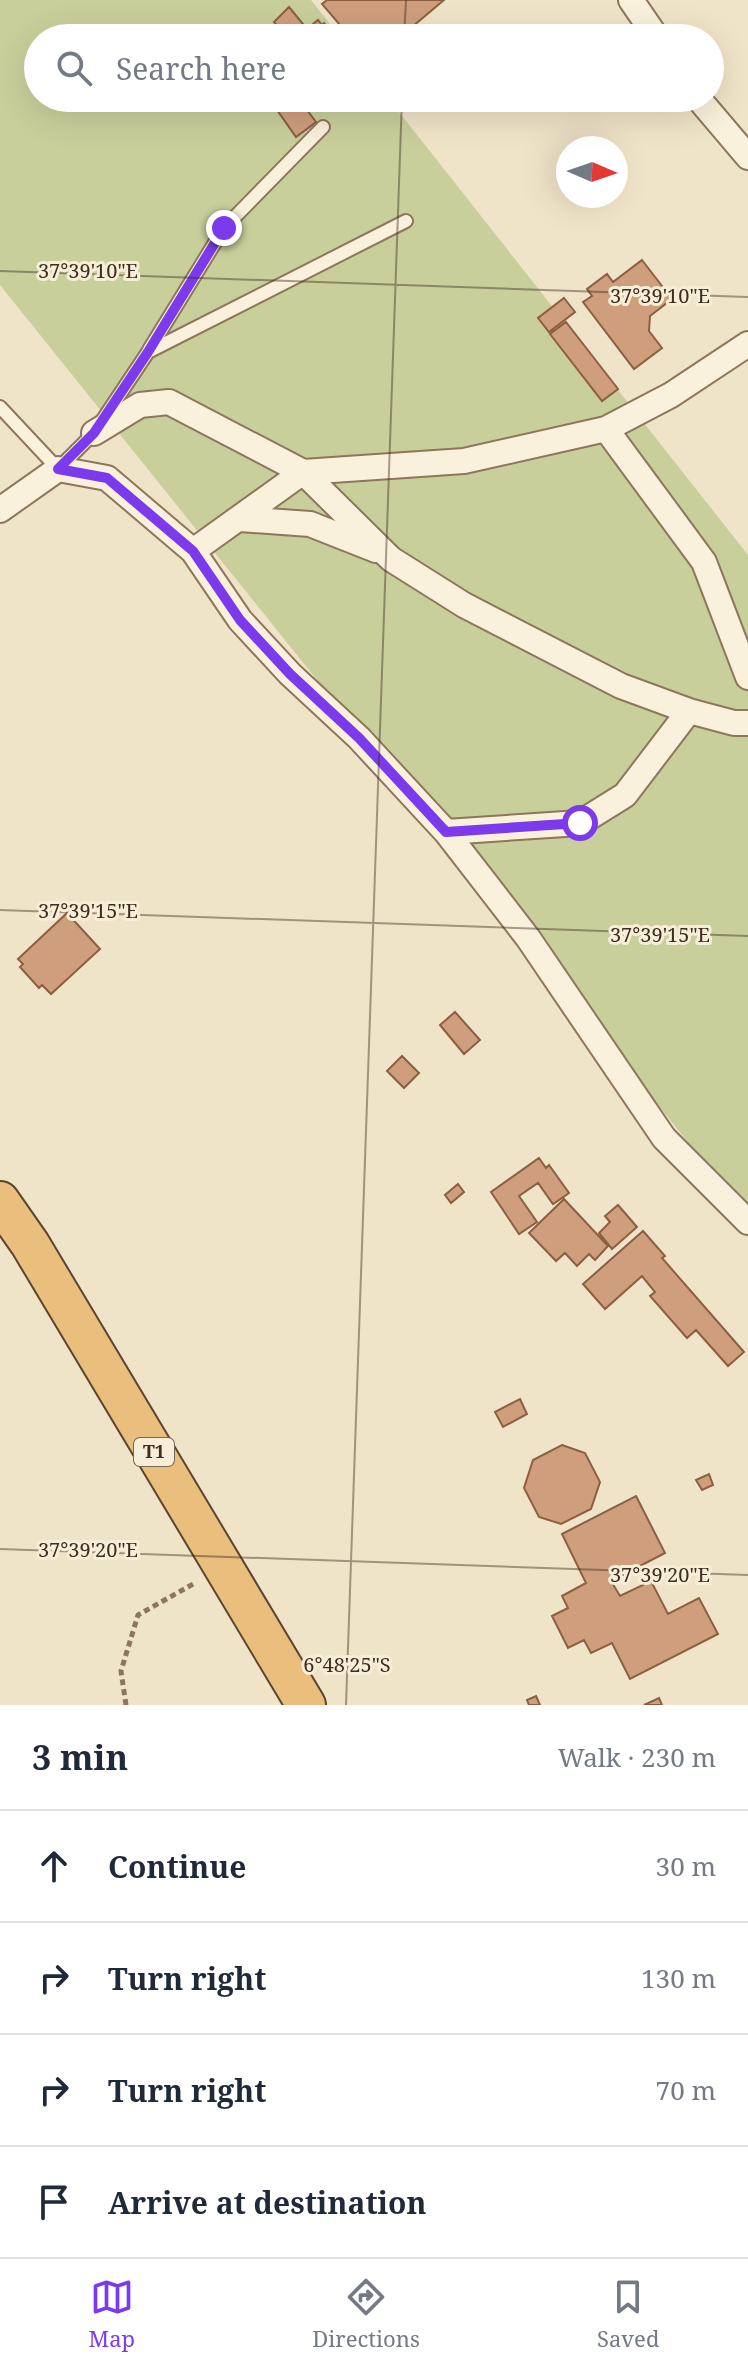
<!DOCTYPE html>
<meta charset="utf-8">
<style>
body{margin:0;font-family:"Noto Serif",serif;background:#f6f6f7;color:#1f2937}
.compass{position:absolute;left:556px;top:136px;width:72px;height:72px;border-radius:50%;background:#fff;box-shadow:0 8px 32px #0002;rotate:92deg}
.stop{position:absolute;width:24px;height:24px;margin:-18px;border:6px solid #7c3aed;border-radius:50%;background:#fff}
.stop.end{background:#7c3aed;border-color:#fff;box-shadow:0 2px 8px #0008}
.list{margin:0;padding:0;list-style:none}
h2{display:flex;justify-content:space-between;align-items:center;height:104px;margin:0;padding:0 32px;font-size:34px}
h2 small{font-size:26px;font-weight:400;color:#747a83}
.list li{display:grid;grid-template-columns:52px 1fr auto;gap:24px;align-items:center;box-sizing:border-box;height:112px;padding:0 32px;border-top:2px solid #e0e1e3}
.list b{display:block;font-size:30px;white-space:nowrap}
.list em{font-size:26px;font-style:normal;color:#747a83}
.icon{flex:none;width:44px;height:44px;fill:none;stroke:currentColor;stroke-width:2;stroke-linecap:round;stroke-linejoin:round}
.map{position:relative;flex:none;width:748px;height:1705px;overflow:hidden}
.search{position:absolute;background:#fff;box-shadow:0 8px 32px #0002;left:24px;right:24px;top:24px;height:88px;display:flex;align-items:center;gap:20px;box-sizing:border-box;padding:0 28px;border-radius:44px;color:#747a83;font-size:30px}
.sheet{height:552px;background:#fff}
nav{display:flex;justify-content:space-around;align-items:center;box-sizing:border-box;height:112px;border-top:2px solid #e0e1e3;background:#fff;font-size:22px;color:#747a83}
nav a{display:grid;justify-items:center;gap:4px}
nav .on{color:#7c3aed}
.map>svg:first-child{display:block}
.green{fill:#c9cf9b}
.building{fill:#cf9f7d;stroke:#8d5f41;stroke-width:2}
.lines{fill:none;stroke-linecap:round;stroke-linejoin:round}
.service-casing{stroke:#8d765c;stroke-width:16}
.minor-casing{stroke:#8d765c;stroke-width:28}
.trunk-casing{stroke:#5b4430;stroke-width:42}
.path{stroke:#8d765c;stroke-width:5;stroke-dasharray:6 4;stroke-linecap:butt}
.service{stroke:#faf1dc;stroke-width:12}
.minor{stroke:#faf1dc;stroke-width:24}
.trunk{stroke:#eabe7c;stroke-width:38}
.route{stroke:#7c3aed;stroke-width:10}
.ticks{fill:none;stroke:#3d2e20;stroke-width:2;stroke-opacity:0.45}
.labels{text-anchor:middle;stroke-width:6;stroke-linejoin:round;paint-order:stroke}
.shield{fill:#f7eed8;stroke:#756857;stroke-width:2}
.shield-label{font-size:18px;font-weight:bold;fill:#3d2e20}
.ticks-label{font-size:20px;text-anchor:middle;fill:#3d2e20;stroke:#f7eed8;stroke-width:6;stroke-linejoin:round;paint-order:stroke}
</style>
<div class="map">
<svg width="748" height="1705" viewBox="0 0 748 1705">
<rect width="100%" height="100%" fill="#f0e4c8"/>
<path class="green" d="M0 0H311L341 38H38V98H388L748 555V1217L0 285Z"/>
<path class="building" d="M327 0H444L399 38H351L322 4Z
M289 7 307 29 318 20 322 25 324 23 336 38H287L274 22Z
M293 98H298L316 122 296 137 277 110Z
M642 260 672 299 650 316 649 331 662 348 634 369 583 302 592 296 587 289 607 274 613 282Z
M564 298 575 312 549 332 538 318Z
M566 322 618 389 602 401 550 334Z
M67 913 100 949 51 994 42 985 39 988 20 967 23 964 18 959Z
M455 1012 480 1040 464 1054 440 1025Z
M402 1056 419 1073 404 1088 387 1071Z
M539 1158 546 1168 549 1165 569 1193 553 1204 538 1183 519 1196 537 1222 519 1234 491 1192Z
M458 1184 464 1192 451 1203 445 1195Z
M564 1199 608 1246 595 1260 589 1254 577 1266 565 1253 556 1261 529 1233Z
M618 1205 637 1227 612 1249 599 1233 610 1222 605 1216Z
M643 1231 665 1256 662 1258 744 1352 728 1366 696 1330 687 1338 650 1296 655 1292 642 1276 605 1309 583 1284Z
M520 1399 527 1414 503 1427 495 1412Z
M562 1445 585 1453 600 1482 591 1509 561 1524 539 1517 524 1488 533 1460Z
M709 1474 713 1485 702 1490 696 1480Z
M636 1496 665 1553 611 1581 620 1596 651 1581 668 1614 699 1598 718 1634 630 1679 612 1643 591 1653 584 1640 568 1648 552 1616 568 1608 562 1596 586 1583 562 1534Z
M536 1696 540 1705H529L527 1700Z
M659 1698 662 1705H644Z"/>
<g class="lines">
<g class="service-casing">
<path id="service" d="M149 350 224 228 323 127
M0 407 58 469 94 433 148 352 406 221"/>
</g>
<g class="minor-casing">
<path id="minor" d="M631 0 657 38
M698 98 748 157
M606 429 704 562 748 677
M94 433 140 405 169 402 303 472 391 559 464 605 621 686 689 711 734 723H748
M0 510 58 469 107 478 193 551 303 472 464 461 606 429 671 395 748 344
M240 519 310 524 376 550
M193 551 240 620 290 674 359 738 446 832 528 938 664 1138 748 1222
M446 832 580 823 625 795 689 711"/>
</g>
<g class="trunk-casing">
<path id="trunk" d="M0 1201 30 1244 306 1705"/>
</g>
<path class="path" d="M126 1705 121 1671 138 1615 195 1583"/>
<use href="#service" class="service"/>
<use href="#minor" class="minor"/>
<use href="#trunk" class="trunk"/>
</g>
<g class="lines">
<path class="route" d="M224 228 148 352 94 433 58 469 107 478 193 551 240 620 290 674 359 738 446 832 580 823"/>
</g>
<path class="ticks" d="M404 38 406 0M0 271 748 297M0 910 748 936M0 1549 748 1575M346 1705 402 98"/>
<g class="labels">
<rect class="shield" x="134" y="1438" width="40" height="28" rx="6"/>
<g class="shield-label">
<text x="154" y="1458">T1</text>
</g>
</g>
<g class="ticks-label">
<text x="88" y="278">37°39'10"E</text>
<text x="660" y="303">37°39'10"E</text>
<text x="88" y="918">37°39'15"E</text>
<text x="660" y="942">37°39'15"E</text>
<text x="88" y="1557">37°39'20"E</text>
<text x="660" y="1582">37°39'20"E</text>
<text x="347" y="1672">6°48'25"S</text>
</g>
</svg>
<svg class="compass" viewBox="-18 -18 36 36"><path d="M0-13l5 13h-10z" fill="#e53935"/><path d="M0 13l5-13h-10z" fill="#747a83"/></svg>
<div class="stop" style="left:580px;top:823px"></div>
<div class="stop end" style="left:224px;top:228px"></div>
<div class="search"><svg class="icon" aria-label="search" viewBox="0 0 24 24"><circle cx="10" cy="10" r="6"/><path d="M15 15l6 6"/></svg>Search here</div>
</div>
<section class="sheet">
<h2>3 min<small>Walk · 230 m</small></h2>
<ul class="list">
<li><svg class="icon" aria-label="ahead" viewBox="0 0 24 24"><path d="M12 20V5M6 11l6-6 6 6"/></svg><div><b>Continue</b></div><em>30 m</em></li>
<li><svg class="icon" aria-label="right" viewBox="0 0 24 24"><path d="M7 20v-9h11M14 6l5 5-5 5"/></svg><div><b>Turn right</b></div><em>130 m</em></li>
<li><svg class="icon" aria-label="right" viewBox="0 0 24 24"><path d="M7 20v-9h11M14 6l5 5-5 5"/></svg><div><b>Turn right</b></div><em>70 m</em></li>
<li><svg class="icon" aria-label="arrive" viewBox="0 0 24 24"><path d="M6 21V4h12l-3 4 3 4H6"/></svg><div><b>Arrive at destination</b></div></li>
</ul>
</section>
<nav>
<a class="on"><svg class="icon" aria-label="map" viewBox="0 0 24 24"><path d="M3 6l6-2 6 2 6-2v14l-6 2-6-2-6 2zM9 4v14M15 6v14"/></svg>Map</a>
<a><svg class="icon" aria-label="directions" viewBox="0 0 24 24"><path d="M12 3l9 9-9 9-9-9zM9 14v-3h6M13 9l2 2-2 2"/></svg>Directions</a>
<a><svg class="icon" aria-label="saved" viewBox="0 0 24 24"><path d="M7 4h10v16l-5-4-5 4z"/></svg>Saved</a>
</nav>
